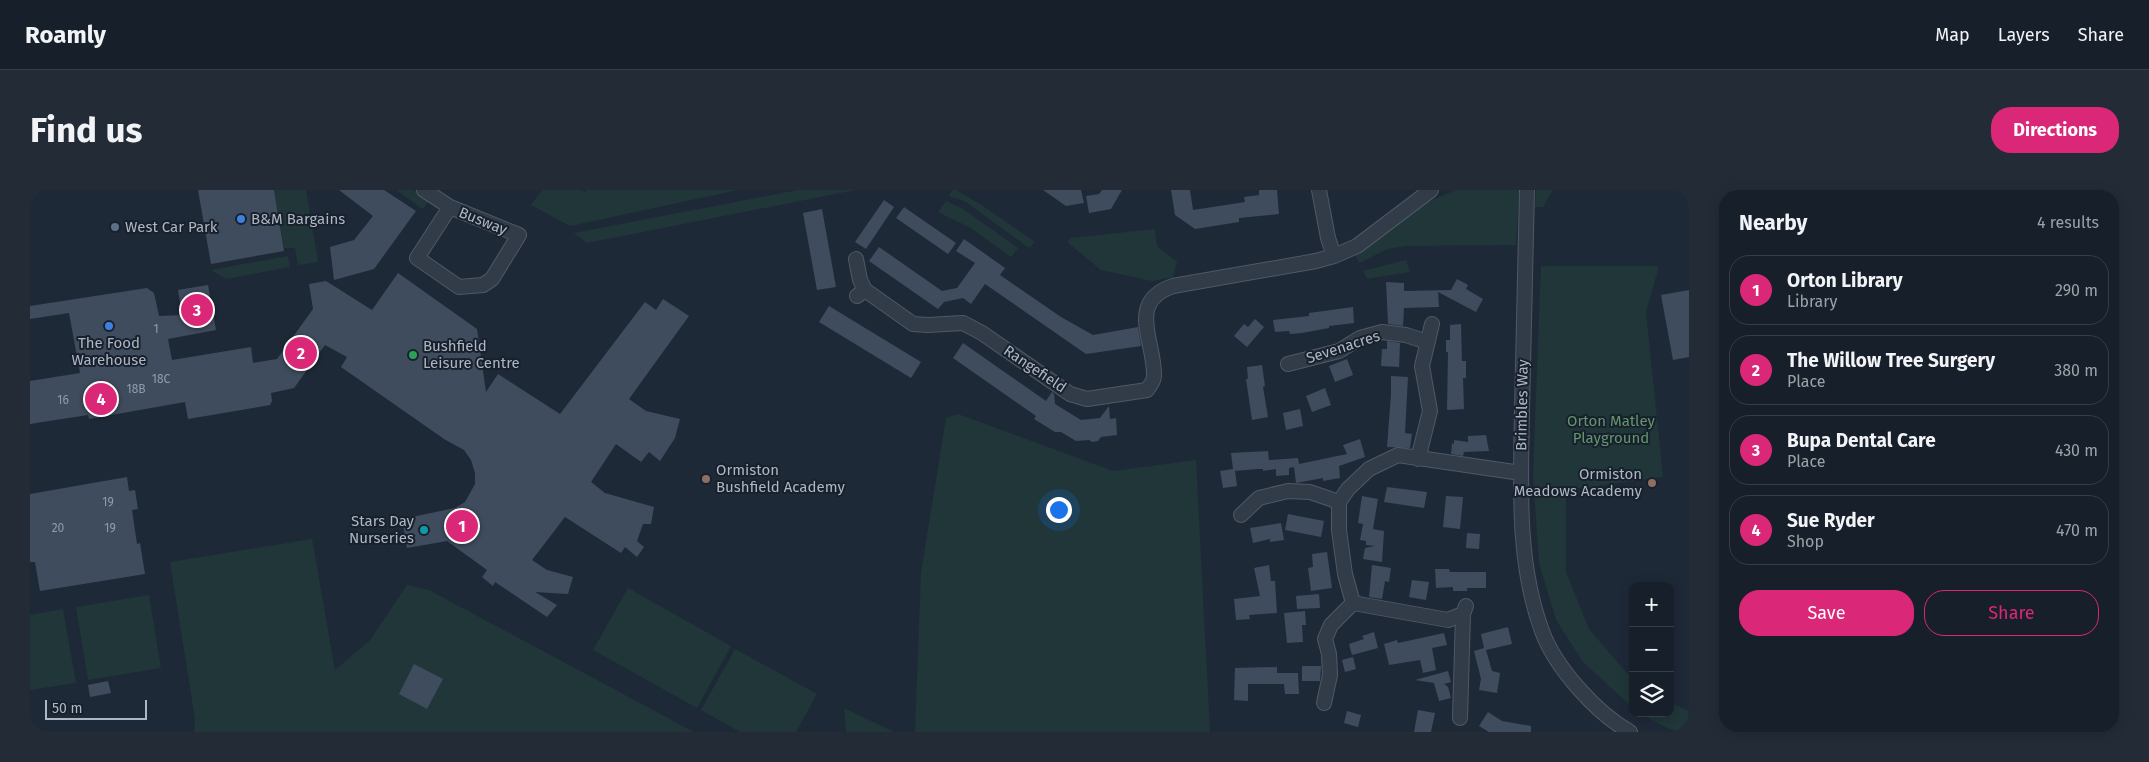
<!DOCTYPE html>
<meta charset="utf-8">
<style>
body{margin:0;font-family:"Fira Sans",sans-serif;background:#232c36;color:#f1f3f6}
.controls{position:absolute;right:15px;bottom:15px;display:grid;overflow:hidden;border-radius:10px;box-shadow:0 2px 12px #0003}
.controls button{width:45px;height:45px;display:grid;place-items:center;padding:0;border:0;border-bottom:1px solid #353d47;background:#161f2a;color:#f1f3f6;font:25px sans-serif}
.scale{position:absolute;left:15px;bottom:12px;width:102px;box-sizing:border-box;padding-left:5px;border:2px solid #acb6c5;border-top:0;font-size:14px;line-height:18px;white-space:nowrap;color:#acb6c5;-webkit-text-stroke:4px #18202c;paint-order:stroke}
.you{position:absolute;left:1028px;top:319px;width:18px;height:18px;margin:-12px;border:4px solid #fff;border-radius:50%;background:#1a73e8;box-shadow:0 0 0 8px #1a73e833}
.badge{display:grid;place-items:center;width:32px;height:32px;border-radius:50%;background:#db2777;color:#fff;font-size:16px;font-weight:700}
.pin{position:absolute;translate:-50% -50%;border:2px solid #fff;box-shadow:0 1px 5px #0006}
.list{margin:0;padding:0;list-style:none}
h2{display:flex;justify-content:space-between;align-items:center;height:65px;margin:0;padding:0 20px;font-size:21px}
h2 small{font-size:16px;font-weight:400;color:#9ea2a8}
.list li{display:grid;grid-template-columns:32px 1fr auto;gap:15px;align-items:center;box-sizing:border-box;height:70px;margin:0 10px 10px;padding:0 10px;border:1px solid #353d47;border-radius:20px}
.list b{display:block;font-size:19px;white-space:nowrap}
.list p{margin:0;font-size:16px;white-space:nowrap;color:#9ea2a8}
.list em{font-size:16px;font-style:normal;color:#9ea2a8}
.actions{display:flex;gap:10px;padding:15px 20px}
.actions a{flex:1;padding:11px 0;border:1px solid #db2777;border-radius:20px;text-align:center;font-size:18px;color:#db2777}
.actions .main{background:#db2777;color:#fff}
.icon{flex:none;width:28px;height:28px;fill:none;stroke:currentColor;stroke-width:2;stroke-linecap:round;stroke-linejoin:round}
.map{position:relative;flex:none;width:1659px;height:542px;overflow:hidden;border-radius:20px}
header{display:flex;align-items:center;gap:30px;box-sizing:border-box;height:70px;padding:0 25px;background:#161f2a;border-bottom:1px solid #353d47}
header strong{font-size:24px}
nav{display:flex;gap:28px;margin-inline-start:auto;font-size:18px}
.intro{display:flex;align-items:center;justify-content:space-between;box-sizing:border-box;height:120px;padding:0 30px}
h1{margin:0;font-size:35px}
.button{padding:12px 22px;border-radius:20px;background:#db2777;color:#fff;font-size:18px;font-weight:700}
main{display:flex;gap:30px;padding:0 30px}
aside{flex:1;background:#161f2a;border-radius:20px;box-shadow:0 2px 12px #0003}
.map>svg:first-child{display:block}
.green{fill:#203639}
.building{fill:#3f4c5d}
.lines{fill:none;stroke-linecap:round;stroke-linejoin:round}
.minor-casing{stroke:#4f5966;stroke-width:16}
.minor{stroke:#323b48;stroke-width:14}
.shop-dot{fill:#3f7fe0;stroke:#18202c;stroke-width:2}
.service-dot{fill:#5c6f8a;stroke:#18202c;stroke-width:2}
.leisure-dot{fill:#2e9e5b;stroke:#18202c;stroke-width:2}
.education-dot{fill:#8d6e63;stroke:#18202c;stroke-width:2}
.culture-dot{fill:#0f9aa8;stroke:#18202c;stroke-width:2}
.labels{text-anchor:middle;stroke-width:4;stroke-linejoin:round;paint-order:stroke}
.number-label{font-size:12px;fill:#919cab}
.poi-label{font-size:15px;fill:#acb6c5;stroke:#18202c;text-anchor:start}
.street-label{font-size:15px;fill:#acb6c5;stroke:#18202c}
.park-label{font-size:15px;fill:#63966e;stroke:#18202c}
</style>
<header>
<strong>Roamly</strong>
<nav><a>Map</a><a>Layers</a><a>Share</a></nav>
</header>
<div class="intro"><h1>Find us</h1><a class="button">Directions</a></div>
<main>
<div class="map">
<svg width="1659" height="542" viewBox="0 0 1659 542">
<rect width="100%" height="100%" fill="#1e2938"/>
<path class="green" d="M244 0H276L288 72 268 75 265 58H254Z
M366 0H384L399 11 393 19Z
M512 0H551L555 2 557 0H708L540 36 501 15Z
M768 0H825L557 53 544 43Z
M922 0H926L953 16 1005 52 999 58 936 12 919 6Z
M1426 0H1489L1486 55 1376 56 1357 59 1330 73 1324 64 1393 14Z
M1506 0H1523L1513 17H1505Z
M916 11 933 19 988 58 981 67 941 38 908 22Z
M1125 39 1127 56 1147 72 1143 87 1122 91 1071 80 1037 52 1041 48Z
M258 66 260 77 196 89 181 80Z
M1376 70 1380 82 1337 89 1333 81Z
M1511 76H1629L1616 122 1633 287 1536 300V382L1559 439 1595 481 1603 487V518L1553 472 1526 430 1509 373 1503 285Z
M928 224 1083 281 1166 270 1180 542H885L891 383 916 228Z
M282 349 305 480 340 450 377 395 399 400 664 542H164L165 529 140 372Z
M598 398 701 456 667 518 563 460Z
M119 405 131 478 58 490 46 417Z
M33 419 46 493 0 500V425Z
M705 459 787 504 766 542H710L671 520Z
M1640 512 1659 521V542C1640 542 1627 533 1611 523H1640Z
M814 518 864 542H816Z"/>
<path class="building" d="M168 0H244L254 61 181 74Z
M309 0H354L386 21 344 79 304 90 300 57 324 50 343 26Z
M1013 0H1051L1054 13 1036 16Z
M1072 0H1092L1081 19 1059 23 1056 6 1069 4Z
M1141 0H1160L1163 20 1215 12 1214 7 1229 5V0H1247L1249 24 1209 28V32L1165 39 1145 25Z
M854 10 864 17 836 59 825 52Z
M874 17 926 53 918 64 866 28Z
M792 19 806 97 787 100 773 23Z
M934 49 975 78 970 85 1031 127 1063 145 1108 137 1111 156 1056 164 955 94 941 114 933 108 914 112 908 119 839 71 849 57 912 101 927 98 945 73 926 61Z
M368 83 447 139 456 202 468 184 530 224 615 112 626 120 633 109 659 126 599 209 616 221 650 229 645 248 630 271 619 262 611 272 586 254 561 292 575 303 624 317 621 334H613L607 351 614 357 607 367 595 357 591 363 535 327 502 370 517 380 543 387 538 404 505 402 527 415 517 427 465 392 463 396 452 387 457 380 417 351 377 358 372 329 425 318 435 312 445 294V283L441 270 434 260 414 249 311 177 317 167 295 155 264 198 241 203 242 211 240 215 158 229 155 212 59 229 58 225 0 234V191L50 183 39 123 0 129V116L117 98 124 103 129 126 152 125 148 100 178 95 186 140 138 149 142 170 221 157 223 173 247 169 283 119 279 94 296 91 342 120Z
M1427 89 1438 95 1436 99 1453 109 1446 122 1408 102 1409 117 1374 118 1373 136 1358 134 1356 92 1374 93V101L1421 100Z
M1659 100V167L1643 170 1631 105Z
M799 116 891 172 881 188 789 132Z
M1323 117 1324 133 1299 136V138L1272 143 1260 144 1259 141 1245 142 1243 130 1279 126V123Z
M1225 129 1234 137 1217 157 1204 146 1214 134 1218 137Z
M1431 134 1432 171H1436V188H1433L1434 219 1417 220 1418 162H1416V150H1420V135Z
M1357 151 1370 153 1369 177 1351 176 1352 159H1357Z
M933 153 1016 211 1022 202 1024 204 1025 214 1051 230 1070 228 1079 216 1080 229 1086 228 1087 245 1071 247 1068 251 1062 252 1059 250 1046 251 1031 242H1025L1004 229 1006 226 923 168Z
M1317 169 1323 185 1305 192 1299 176Z
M1232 175 1235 196 1233 197 1238 227 1222 230 1216 189H1218L1217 177Z
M1361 186 1378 187 1375 243 1382 244 1380 258 1357 257 1361 204Z
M1295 198 1301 215 1282 222 1276 206Z
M1270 219 1273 236 1256 240 1253 223Z
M1456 245 1459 261 1434 262 1433 266 1421 264 1422 253 1424 254V250L1438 252V246Z
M1330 249 1335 267 1309 276 1310 288 1293 291V288L1266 293 1264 277 1259 278V285L1246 286V279L1233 281V279H1227L1205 281 1207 296 1193 298 1190 281 1203 279 1201 263 1238 261 1239 270 1268 268 1269 274 1317 264 1313 255Z
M97 287 99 301 105 300 108 319 102 320 107 354 110 353 115 384 10 401 5 372H0V304Z
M1357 297 1397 302 1394 318 1354 312Z
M1332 306 1348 309 1343 339 1354 341 1352 372 1333 369 1335 358 1345 356 1336 355V351L1330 350 1333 334 1328 333Z
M1416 306 1433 307 1430 339 1413 337Z
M1258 324 1294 331 1291 347 1255 340Z
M1251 333 1254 350 1240 352V349L1223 353 1220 338Z
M1437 343 1450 344 1449 359 1436 358Z
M1297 362 1302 398 1281 401 1278 378 1283 377 1282 364Z
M1239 375 1241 391H1245L1247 423 1219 425 1220 429 1206 430 1204 409 1230 406 1224 378Z
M1342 375 1361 378 1359 392 1355 391 1352 409 1339 407Z
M1405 379H1419L1420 382H1456V398H1437V401H1423V397L1406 398Z
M1382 390 1399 392 1396 410 1379 407Z
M1289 404 1290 418 1267 419 1266 406Z
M1275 421 1276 435H1272L1273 452 1257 453 1254 423Z
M1478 437 1482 454 1456 460 1462 481 1470 483 1467 503 1449 500 1451 489 1444 461 1454 458 1451 444Z
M1344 442 1348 458 1322 465 1319 454 1334 449 1332 446Z
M1414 443 1417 455 1402 458 1406 480 1393 483 1390 470 1359 475 1354 454 1367 450 1368 453Z
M1323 467 1326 479 1315 482 1312 470Z
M384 474 413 489 397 519 369 504Z
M1272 476H1291L1290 491H1272Z
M1247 477V483H1268L1269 504H1255L1254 494H1218V511L1204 510 1205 478Z
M1418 481 1421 492 1414 494 1418 497 1421 508 1409 511 1404 493 1385 490Z
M78 491 81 503 60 507 58 495Z
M1388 520 1405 523 1401 542H1384Z
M1317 521 1331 525 1328 537 1314 533Z
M1458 522 1472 531 1501 536V542H1459L1449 536Z"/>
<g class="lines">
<g class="minor-casing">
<path id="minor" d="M394 0 420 17 489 45 462 89 453 95 429 97 387 68 420 17
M1289 0 1298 48 1304 66
M1497 0C1495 73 1494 146 1492 219 1491 292 1486 371 1512 441 1525 477 1566 523 1600 542
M826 69 830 90 835 100 827 106
M835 100 883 134 898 135 933 133 952 143 1040 204 1057 209 1117 200C1120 196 1124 191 1124 186 1125 151 1096 112 1143 96L1286 71 1304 66 1327 56 1401 0
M1258 174 1309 161 1330 148 1352 142 1376 145 1397 152
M1388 269 1400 221 1392 176 1402 134
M1211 325 1229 308 1258 301 1280 302 1309 312
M1323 413 1418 430 1433 424 1436 416
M1294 513 1300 485 1299 464 1295 449 1301 435 1323 413 1315 384 1309 340V312L1318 299 1339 279 1368 265 1491 283
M1430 528 1433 424"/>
</g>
<use href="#minor" class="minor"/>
</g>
<g class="shop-dot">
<circle cx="211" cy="29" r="5"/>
<circle cx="79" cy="136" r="5"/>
</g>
<circle class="service-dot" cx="85" cy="37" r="5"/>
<circle class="leisure-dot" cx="383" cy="165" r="5"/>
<g class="education-dot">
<circle cx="676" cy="289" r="5"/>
<circle cx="1622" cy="293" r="5"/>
</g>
<circle class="culture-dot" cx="394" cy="340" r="5"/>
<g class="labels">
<g class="number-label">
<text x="126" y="143">1</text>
<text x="131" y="193">18C</text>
<text x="106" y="203">18B</text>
<text x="33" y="214">16</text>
<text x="78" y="316">19</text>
<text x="28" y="342">20</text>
<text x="80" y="342">19</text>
</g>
<g class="poi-label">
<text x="221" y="34">B&amp;M Bargains</text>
<text x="95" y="42">West Car Park</text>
<text x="79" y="158" text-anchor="middle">The Food<tspan x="79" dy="17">Warehouse</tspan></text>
<text x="393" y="161">Bushfield<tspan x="393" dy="17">Leisure Centre</tspan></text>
<text x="686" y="285">Ormiston<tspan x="686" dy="17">Bushfield Academy</tspan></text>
<text x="1612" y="289" text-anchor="end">Ormiston<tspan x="1612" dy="17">Meadows Academy</tspan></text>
<text x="384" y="336" text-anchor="end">Stars Day<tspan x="384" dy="17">Nurseries</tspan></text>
</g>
<g class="street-label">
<text transform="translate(453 31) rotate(22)" y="5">Busway</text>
<text transform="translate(1313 157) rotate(-18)" y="5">Sevenacres</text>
<text transform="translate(1005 179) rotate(34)" y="5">Rangefield</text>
<text transform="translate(1492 215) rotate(-89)" y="5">Brimbles Way</text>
</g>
<g class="park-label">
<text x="1581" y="236">Orton Matley<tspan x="1581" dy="17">Playground</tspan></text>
</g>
</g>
</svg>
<div class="controls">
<button>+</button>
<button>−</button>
<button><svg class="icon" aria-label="layers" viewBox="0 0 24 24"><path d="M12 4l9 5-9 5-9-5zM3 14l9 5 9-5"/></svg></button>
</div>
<div class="scale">50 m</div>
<div class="you"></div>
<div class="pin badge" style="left:432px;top:336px">1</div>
<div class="pin badge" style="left:271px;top:163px">2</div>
<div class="pin badge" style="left:167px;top:120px">3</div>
<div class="pin badge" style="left:71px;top:209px">4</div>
</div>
<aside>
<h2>Nearby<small>4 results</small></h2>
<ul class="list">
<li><span class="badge">1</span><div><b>Orton Library</b><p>Library</p></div><em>290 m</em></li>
<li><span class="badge">2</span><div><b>The Willow Tree Surgery</b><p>Place</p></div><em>380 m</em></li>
<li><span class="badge">3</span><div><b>Bupa Dental Care</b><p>Place</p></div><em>430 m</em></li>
<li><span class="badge">4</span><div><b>Sue Ryder</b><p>Shop</p></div><em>470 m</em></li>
</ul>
<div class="actions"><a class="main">Save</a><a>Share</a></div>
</aside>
</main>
